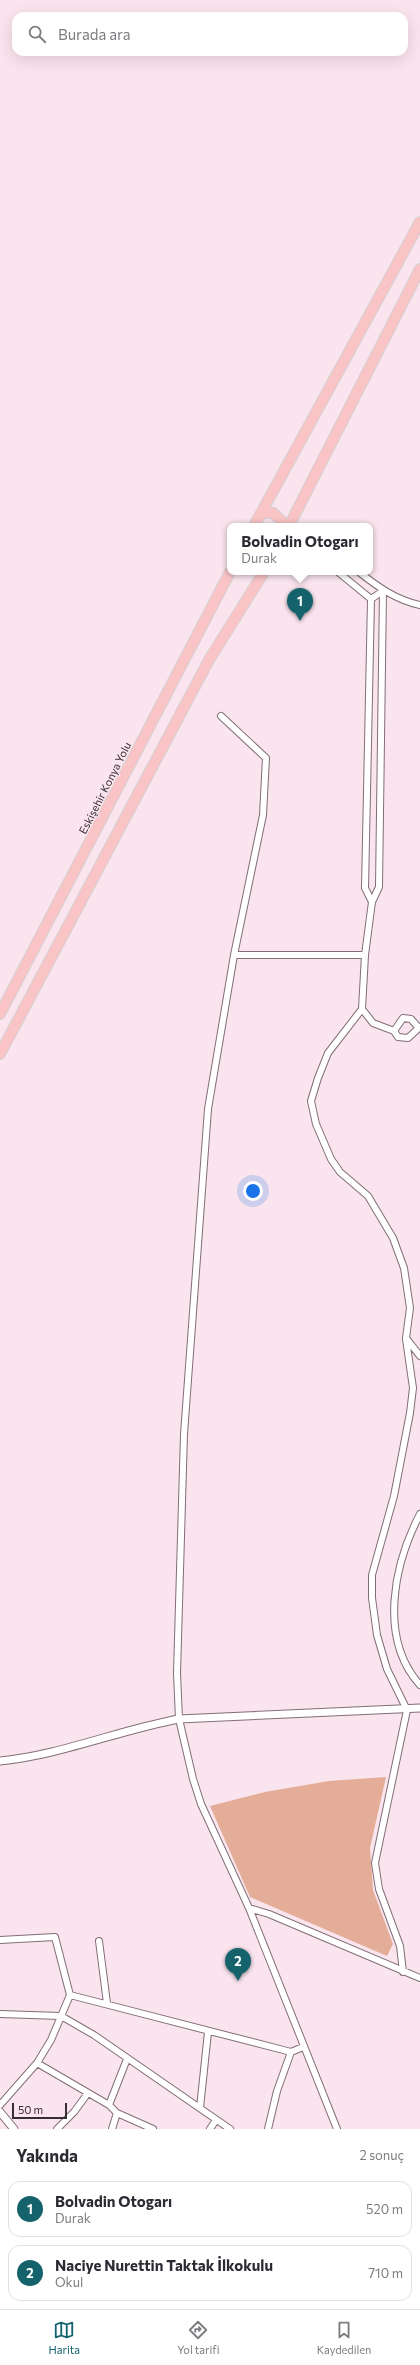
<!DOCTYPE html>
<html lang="tr">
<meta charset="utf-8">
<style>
body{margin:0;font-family:Commissioner,sans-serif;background:#f2f2f3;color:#2b2b33}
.scale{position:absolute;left:12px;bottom:10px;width:55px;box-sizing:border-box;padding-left:4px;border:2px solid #362e32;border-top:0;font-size:11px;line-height:14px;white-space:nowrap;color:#362e32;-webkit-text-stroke:3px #fae4ee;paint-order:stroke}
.you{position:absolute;left:253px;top:1191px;width:14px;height:14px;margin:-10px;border:3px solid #fff;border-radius:50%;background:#1a73e8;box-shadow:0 0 0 6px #1a73e833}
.badge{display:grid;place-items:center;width:26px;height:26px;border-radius:50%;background:#14626c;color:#fff;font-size:13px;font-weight:700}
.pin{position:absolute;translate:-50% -33px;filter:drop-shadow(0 1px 2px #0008)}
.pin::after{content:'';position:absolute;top:21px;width:14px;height:12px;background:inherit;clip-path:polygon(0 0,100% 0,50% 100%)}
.popup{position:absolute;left:227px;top:523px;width:146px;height:52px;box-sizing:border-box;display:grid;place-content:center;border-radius:8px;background:#fff;filter:drop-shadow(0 1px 3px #0005);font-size:13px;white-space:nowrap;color:#7c7c81}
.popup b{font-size:15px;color:#2b2b33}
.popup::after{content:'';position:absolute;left:50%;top:100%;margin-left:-8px;border:8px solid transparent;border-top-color:#fff}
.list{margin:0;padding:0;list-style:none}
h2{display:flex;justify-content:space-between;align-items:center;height:52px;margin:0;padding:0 16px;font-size:17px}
h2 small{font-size:13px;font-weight:400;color:#7c7c81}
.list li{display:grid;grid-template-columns:26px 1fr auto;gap:12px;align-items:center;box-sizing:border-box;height:56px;margin:0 8px 8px;padding:0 8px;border:1px solid #e1e1e2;border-radius:12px}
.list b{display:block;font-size:15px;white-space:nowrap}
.list p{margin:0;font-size:13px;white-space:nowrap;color:#7c7c81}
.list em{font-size:13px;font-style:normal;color:#7c7c81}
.icon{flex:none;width:22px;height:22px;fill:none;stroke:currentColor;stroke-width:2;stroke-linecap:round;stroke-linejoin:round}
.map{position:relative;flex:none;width:420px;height:2129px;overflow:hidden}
.search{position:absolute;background:#fff;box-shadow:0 4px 16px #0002;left:12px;right:12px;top:12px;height:44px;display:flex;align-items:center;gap:10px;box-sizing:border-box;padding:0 14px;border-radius:12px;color:#7c7c81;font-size:15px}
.sheet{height:180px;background:#fff}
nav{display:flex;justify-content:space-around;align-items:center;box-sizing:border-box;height:56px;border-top:1px solid #e1e1e2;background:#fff;font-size:11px;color:#7c7c81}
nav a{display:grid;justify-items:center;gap:2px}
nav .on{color:#14626c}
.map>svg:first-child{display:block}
.green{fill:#e3ad97}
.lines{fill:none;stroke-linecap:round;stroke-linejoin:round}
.minor-casing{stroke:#816e77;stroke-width:8}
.tertiary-casing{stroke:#816e77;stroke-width:9}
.trunk-casing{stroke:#d3d1d2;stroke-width:12}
.minor{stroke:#fff;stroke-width:6}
.tertiary{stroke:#fff;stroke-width:7}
.trunk{stroke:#fac4c6;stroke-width:10}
.labels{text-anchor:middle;stroke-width:3;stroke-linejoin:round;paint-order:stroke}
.street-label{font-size:11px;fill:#362e32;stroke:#fae4ee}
</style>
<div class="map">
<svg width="420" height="2129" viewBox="0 0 420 2129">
<rect width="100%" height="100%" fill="#fae4ee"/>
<path class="green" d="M386 1777 370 1848 373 1890 393 1944 387 1956 250 1897 210 1806 265 1792 329 1781Z"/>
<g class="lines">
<g class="minor-casing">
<path id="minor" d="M338 572 371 599
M359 572C378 587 396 600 420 605
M383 591 379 887 372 902 365 955 362 1009 328 1053 318 1078 311 1101 316 1124 331 1159 340 1172 368 1196 393 1238 404 1268 410 1308 406 1338 420 1356
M371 599 365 888 372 902
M371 599 383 591
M221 716 266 758 263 815 234 955 208 1109 184 1434 177 1673 179 1719 193 1779 201 1804 249 1908 337 2129
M234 955H365
M362 1009 373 1023 394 1031 398 1037 408 1038 420 1027
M394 1031 403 1018 411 1019 418 1027
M420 1514C394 1564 378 1638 420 1685
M249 1908 269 1914 420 1978
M0 1940 55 1937 70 1995 51 2040 37 2063 0 2105
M99 1941 107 2003
M403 1972 400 1946 379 1889 375 1863 407 1710 387 1669 377 1635 372 1598V1575L394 1496 410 1413 413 1388 406 1339
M70 1995 291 2052 303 2047
M0 2014 61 2016 94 2035 230 2129
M37 2063 109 2105 117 2113 153 2129
M109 2105 127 2059
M200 2108 208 2032
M57 2129 74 2112 88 2093
M112 2129 117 2113
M210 2129 216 2120
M268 2129 277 2091 291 2052"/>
</g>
<g class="tertiary-casing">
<path id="tertiary" d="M0 1761C61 1755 119 1730 179 1719L420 1708
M0 2112 14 2129"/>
</g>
<g class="trunk-casing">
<path id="trunk" d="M261 513H273L287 526
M254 526 420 222
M289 526 420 269
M0 1014 230 572
M0 1054 209 660 264 572"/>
</g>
<use href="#minor" class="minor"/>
<use href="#tertiary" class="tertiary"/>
<use href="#trunk" class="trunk"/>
</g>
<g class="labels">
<g class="street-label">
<text transform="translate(105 788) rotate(-63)" y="4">Eskişehir Konya Yolu</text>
</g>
</g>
</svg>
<div class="scale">50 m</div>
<div class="you"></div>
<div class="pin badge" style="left:300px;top:621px">1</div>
<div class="popup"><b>Bolvadin Otogarı</b>Durak</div>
<div class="pin badge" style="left:238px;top:1981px">2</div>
<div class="search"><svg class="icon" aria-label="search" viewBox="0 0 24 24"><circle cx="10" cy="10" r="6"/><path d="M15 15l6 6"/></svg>Burada ara</div>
</div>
<section class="sheet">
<h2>Yakında<small>2 sonuç</small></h2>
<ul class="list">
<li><span class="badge">1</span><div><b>Bolvadin Otogarı</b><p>Durak</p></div><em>520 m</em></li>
<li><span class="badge">2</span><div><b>Naciye Nurettin Taktak İlkokulu</b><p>Okul</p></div><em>710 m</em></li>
</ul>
</section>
<nav>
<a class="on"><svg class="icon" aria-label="map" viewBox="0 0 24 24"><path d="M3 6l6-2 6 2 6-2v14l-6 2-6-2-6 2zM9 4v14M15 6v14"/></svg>Harita</a>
<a><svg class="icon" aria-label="directions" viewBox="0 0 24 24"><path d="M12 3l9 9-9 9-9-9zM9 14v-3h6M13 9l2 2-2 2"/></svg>Yol tarifi</a>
<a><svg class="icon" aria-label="saved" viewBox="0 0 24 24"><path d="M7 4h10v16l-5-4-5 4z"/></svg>Kaydedilen</a>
</nav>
